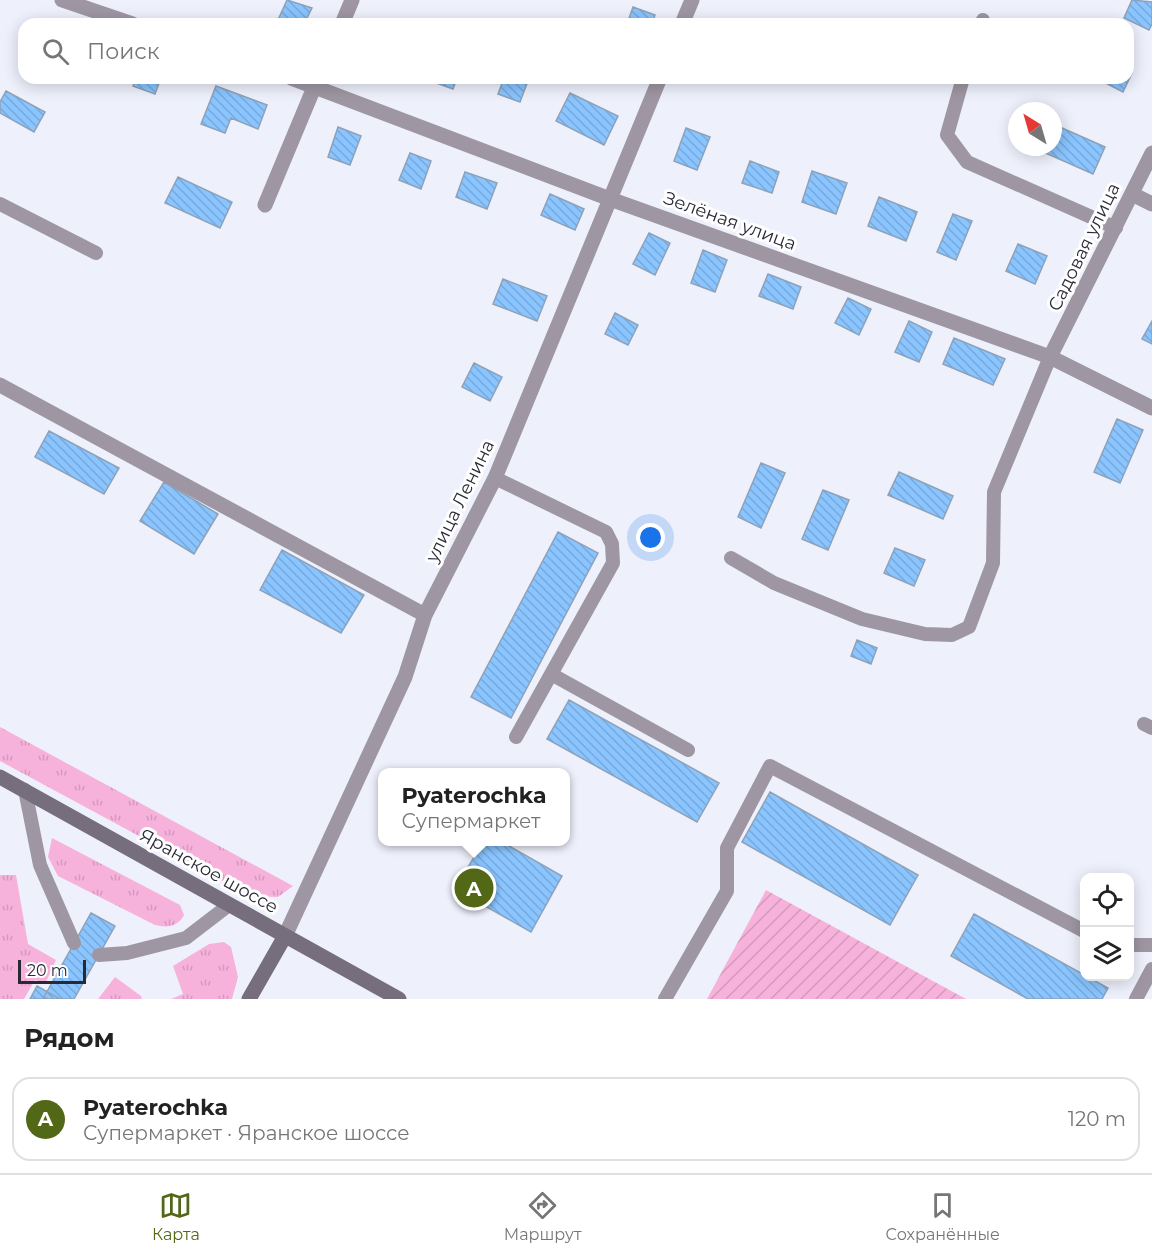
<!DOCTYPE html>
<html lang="ru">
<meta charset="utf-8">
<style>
body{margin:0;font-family:Montserrat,sans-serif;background:#f6f6f6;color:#222}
.controls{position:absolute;right:18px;bottom:18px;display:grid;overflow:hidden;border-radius:12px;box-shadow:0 3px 15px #0003}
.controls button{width:54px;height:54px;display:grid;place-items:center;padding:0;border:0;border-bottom:2px solid #e0e0e0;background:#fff;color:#222;font:30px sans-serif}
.compass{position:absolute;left:1008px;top:102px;width:54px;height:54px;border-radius:50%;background:#fff;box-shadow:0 3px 15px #0003;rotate:323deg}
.scale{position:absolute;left:18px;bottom:15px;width:68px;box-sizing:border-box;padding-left:6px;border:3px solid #282934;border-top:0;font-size:16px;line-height:21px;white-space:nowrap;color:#282934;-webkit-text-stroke:4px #fefefe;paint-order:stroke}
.you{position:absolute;left:651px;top:538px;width:21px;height:21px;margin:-15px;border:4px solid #fff;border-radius:50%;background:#1a73e8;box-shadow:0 0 0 9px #1a73e833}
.badge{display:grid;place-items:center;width:39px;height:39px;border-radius:50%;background:#526817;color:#fff;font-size:20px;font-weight:700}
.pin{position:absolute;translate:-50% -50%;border:3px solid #fff;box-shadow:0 2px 6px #0006}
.popup{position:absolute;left:378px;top:768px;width:192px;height:78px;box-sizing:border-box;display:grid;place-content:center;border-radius:12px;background:#fff;filter:drop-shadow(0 2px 4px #0005);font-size:20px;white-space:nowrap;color:#767676}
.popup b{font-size:22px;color:#222}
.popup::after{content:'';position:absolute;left:50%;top:100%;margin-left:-12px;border:12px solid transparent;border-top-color:#fff}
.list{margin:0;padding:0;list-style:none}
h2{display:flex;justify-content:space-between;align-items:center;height:78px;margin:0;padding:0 24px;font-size:26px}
h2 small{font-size:20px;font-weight:400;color:#767676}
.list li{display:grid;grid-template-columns:39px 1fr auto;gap:18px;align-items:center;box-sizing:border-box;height:84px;margin:0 12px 12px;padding:0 12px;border:2px solid #e0e0e0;border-radius:18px}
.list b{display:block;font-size:22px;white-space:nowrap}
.list p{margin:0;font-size:20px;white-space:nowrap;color:#767676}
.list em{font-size:20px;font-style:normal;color:#767676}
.icon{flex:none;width:33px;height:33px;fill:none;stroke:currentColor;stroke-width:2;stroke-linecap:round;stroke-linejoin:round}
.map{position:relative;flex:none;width:1152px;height:999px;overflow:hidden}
.search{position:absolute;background:#fff;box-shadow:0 3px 15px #0003;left:18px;right:18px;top:18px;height:66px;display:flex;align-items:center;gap:15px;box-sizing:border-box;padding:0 21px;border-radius:18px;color:#767676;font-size:22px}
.sheet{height:174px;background:#fff}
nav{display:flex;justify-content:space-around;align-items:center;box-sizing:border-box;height:84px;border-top:2px solid #e0e0e0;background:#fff;font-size:16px;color:#767676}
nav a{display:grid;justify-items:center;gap:3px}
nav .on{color:#526817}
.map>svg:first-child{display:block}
.grass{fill:url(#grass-tufts)}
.garden{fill:url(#garden-furrows)}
.building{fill:url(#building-back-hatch);stroke:#8da2b8;stroke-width:1.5}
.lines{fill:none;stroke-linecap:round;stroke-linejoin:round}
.lane{stroke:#9e97a3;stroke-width:14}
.street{stroke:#9e97a3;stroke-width:15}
.secondary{stroke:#766d7d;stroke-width:15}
.labels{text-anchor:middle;stroke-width:6;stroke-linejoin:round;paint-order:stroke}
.street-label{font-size:18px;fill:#282934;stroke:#fefefe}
</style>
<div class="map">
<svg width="1152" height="999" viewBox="0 0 1152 999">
<defs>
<pattern id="grass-tufts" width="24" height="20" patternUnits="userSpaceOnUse" patternTransform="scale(1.5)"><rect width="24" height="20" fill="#f7b2dc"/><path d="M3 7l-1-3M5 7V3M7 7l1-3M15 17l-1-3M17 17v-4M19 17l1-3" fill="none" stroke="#d499bd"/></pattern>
<pattern id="garden-furrows" width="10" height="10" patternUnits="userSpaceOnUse" patternTransform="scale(1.5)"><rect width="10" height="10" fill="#f7b2dc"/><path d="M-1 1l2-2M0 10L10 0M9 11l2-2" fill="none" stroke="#d499bd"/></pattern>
<pattern id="building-back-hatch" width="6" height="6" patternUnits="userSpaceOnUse" patternTransform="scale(1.5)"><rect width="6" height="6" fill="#8ac5ff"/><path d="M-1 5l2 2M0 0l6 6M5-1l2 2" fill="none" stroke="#77a9db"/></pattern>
</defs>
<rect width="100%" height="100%" fill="#eef0fc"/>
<path class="grass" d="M0 727 293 886 278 897 250 896 0 761Z
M52 838 180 905 184 915C178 927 167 928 155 925L58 876 48 857Z
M0 875H16L28 944 56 960 45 984 35 980 24 999H0Z
M224 942 231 947 238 977 232 999H171L183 994 173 966 209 944Z
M115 977 141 996 142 999H98Z"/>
<path class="garden" d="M766 890 966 999H707Z"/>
<path class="building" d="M287 0 312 8 304 24H286L278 20Z
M1132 0 1152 2V24L1149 30 1124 18Z
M633 7 655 15 652 24H627Z
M1128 70 1132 73 1123 92 1096 78H1128Z
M136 78H161L155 94 133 86Z
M432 78H457L453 89 431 81Z
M504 78H529L520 102 498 94Z
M216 86 267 105 258 129 231 118 225 133 201 124Z
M6 91 45 112 34 132 0 113V102Z
M570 93 618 116 604 145 556 121Z
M1053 124 1105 147 1093 174 1032 147H1053Z
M338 127 361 136 350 165 328 157Z
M686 128 710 137 697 170 674 161Z
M410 153 431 161 421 189 399 180Z
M750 161 779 172 772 193 742 183Z
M812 171 847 183 836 214 802 202Z
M465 172 497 183 487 209 456 197Z
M178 177 232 202 220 228 165 203Z
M550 194 584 209 575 230 541 215Z
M879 197 917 212 906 241 868 226Z
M953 214 972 221 956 260 937 252Z
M649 233 670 243 655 275 633 264Z
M1018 244 1047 256 1035 284 1006 271Z
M703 250 727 260 715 292 691 283Z
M768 274 801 287 793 309 759 296Z
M503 279 547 296 537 321 493 304Z
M848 298 871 309 859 335 835 323Z
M615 313 638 325 628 345 605 334Z
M909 321 932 332 919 362 895 352Z
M1152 321V344L1142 339Z
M954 338 1005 359 993 385 943 364Z
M474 363 502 377 490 401 462 387Z
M1117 419 1143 430 1120 483 1094 472Z
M49 431 119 468 104 494 35 457Z
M761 463 785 473 761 528 738 517Z
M899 472 953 496 943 519 888 495Z
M164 482 218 514 194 554 140 521Z
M823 490 849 500 828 550 802 539Z
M558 532 598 553 511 718 471 697Z
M895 548 925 560 914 586 884 573Z
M282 550 364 595 341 633 260 590Z
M857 640 877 648 871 664 851 656Z
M569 700 719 783 697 822 547 739Z
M770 792 918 875 890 925 742 842Z
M483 842H502L562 876 531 932 455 889Z
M91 913 115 926 74 999H48L44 997Z
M974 914 1108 988 1102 999H1028L951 956Z
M37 986 60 999H30Z"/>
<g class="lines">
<path class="lane" d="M981 24 983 20
M963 78 947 135 967 162 1116 228
M0 204 96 253
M495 478 606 532 612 544 613 563 516 737
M731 558 774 583 862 619 925 634 952 635 969 627 993 563 994 492 1050 357
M551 674 688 750
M1144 724 1152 728
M25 790 40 865 74 943
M1130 945H1152
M99 955 127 953 186 938 229 905
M665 999 727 891V848L770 766 1084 931
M1136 999 1152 969"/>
<path class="street" d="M62 0 133 24
M342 24 352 0
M682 24 692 0
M291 78 610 199 1050 357 1152 408
M1132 194 1152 204
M265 205 318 78
M1050 357 1152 153
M0 385 425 615
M285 936 405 677 425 615 495 478 660 78"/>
<path class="secondary" d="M0 777 399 999
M249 999 285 936"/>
</g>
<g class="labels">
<g class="street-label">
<text transform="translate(730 221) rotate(20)" y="6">Зелёная улица</text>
<text transform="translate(1084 247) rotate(-64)" y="6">Садовая улица</text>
<text transform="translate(460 501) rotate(-64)" y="6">улица Ленина</text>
<text transform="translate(209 871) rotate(29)" y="6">Яранское шоссе</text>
</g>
</g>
</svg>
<div class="controls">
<button><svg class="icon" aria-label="locate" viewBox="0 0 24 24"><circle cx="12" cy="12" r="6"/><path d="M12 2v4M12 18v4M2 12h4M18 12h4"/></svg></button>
<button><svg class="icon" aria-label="layers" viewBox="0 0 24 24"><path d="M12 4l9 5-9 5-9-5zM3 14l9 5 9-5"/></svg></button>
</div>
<svg class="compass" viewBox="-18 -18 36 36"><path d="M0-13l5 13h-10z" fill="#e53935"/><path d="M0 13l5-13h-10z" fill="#767676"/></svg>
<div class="scale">20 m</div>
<div class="you"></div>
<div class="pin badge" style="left:474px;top:888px">A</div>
<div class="popup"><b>Pyaterochka</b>Супермаркет</div>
<div class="search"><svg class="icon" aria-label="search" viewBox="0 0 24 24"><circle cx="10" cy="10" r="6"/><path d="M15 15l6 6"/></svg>Поиск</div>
</div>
<section class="sheet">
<h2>Рядом<small></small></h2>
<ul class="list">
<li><span class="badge">A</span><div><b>Pyaterochka</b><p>Супермаркет · Яранское шоссе</p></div><em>120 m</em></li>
</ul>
</section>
<nav>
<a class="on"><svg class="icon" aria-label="map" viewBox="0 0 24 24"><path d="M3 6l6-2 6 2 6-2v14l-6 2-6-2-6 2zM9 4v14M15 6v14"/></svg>Карта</a>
<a><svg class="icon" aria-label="directions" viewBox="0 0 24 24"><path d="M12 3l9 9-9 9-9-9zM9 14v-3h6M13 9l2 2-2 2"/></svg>Маршрут</a>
<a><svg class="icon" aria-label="saved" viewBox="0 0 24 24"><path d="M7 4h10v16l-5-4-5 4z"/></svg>Сохранённые</a>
</nav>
